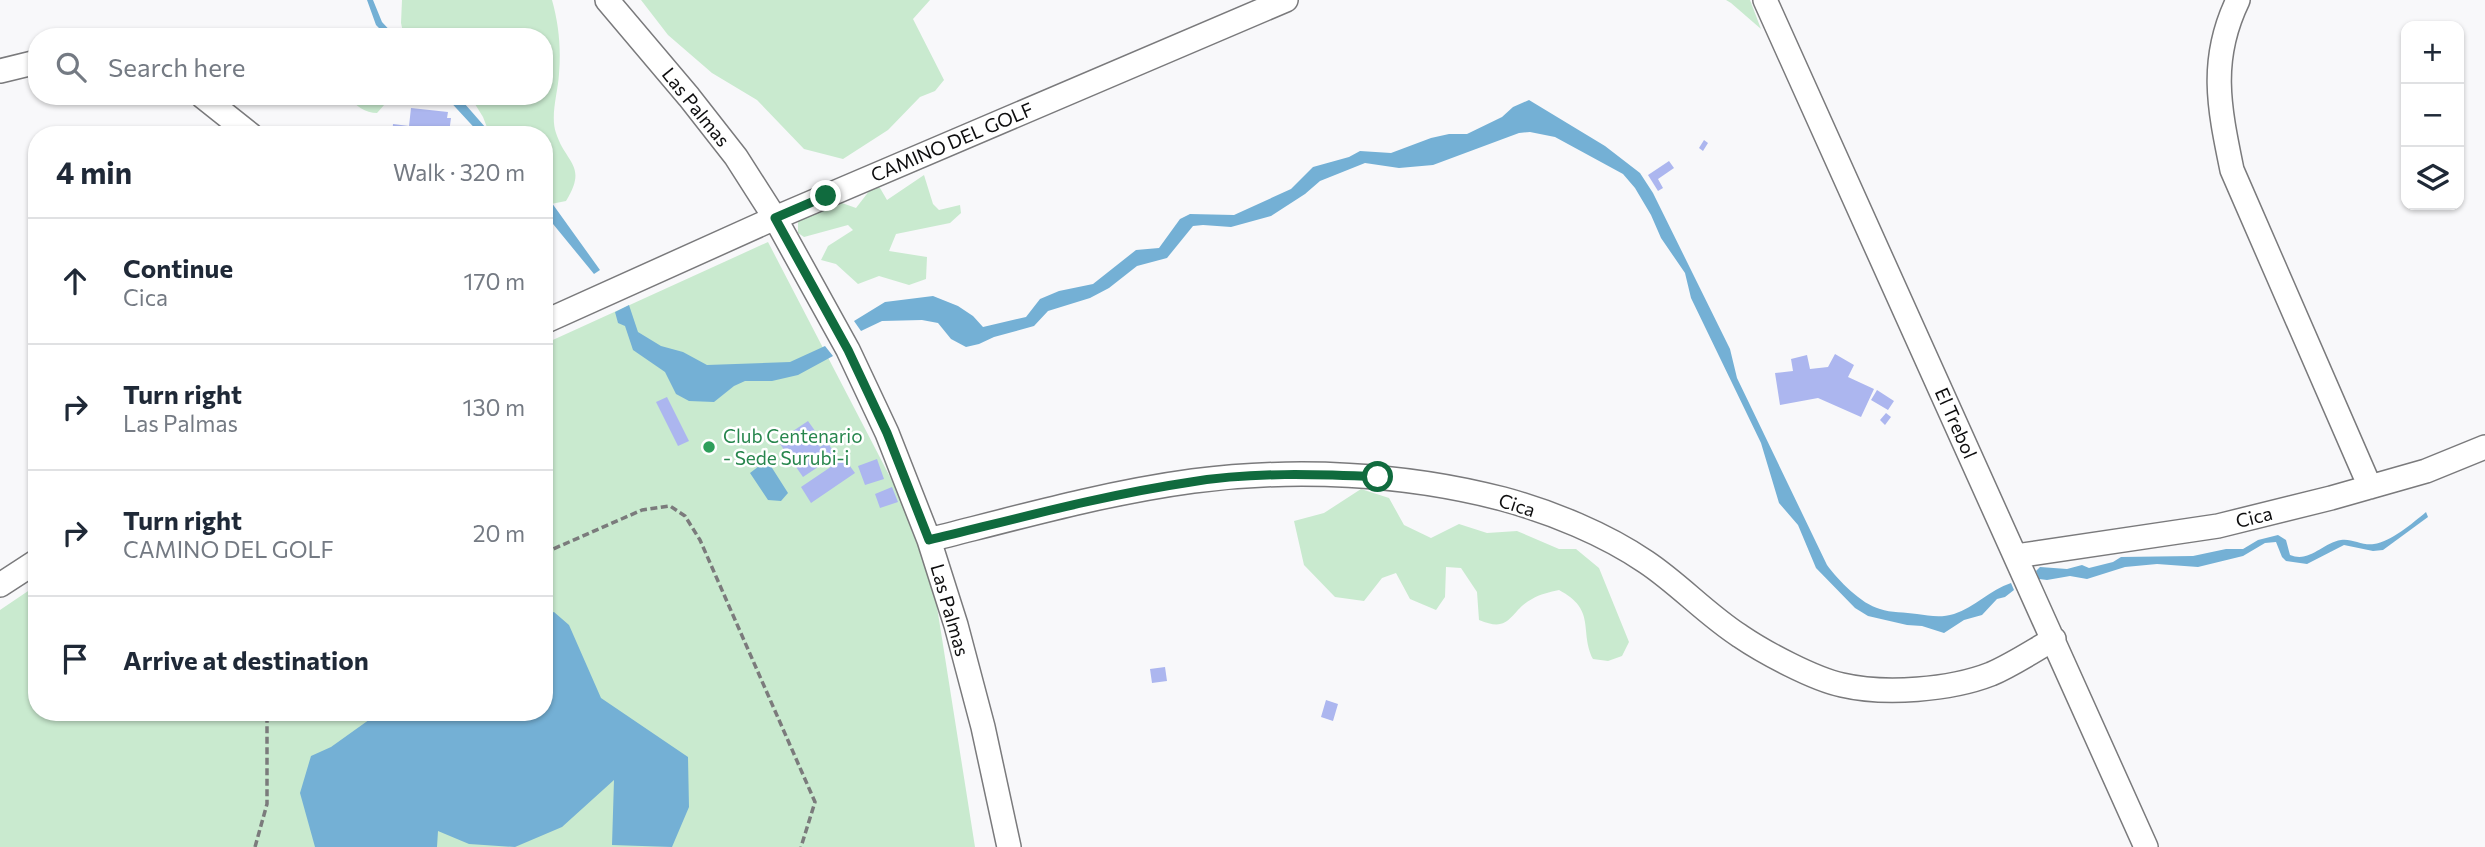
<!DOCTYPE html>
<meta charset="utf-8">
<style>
body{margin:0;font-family:Commissioner,sans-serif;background:#f2f2f3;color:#1f2937}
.controls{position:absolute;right:21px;top:21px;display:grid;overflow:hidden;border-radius:14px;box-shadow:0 2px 5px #0004}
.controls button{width:63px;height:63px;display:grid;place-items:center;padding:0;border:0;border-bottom:2px solid #e0e1e3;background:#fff;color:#1f2937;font:35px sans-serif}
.stop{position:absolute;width:21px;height:21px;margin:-16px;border:5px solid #106b3e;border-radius:50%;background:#fff}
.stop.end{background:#106b3e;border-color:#fff;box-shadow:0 2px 7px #0008}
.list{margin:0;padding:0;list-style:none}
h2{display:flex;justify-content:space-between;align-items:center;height:91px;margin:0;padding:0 28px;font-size:30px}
h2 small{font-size:23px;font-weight:400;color:#747a83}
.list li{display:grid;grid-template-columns:46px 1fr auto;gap:21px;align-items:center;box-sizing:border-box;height:126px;padding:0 28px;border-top:2px solid #e0e1e3}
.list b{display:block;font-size:26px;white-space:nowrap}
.list p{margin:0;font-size:23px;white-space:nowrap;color:#747a83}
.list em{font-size:23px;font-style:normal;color:#747a83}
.icon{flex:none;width:38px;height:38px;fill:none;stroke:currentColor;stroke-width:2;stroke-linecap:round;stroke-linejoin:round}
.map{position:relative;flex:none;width:2485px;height:847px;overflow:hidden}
.search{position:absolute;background:#fff;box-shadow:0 2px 5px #0004;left:28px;top:28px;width:525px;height:77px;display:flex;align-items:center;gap:18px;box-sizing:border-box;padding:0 24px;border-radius:28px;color:#747a83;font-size:26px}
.panel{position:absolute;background:#fff;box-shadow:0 2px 5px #0004;left:28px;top:126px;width:525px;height:595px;border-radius:28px}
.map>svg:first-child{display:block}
.green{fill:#c9eacf}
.water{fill:#74b0d5}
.building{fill:#acb6ef}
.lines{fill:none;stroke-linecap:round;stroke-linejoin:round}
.minor-casing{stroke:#7a7a7c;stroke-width:26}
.path{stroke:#7b7b7c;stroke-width:3.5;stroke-dasharray:7 3.5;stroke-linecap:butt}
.minor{stroke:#fff;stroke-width:23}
.route{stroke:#106b3e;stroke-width:9}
.leisure-dot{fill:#2e9e5b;stroke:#fff;stroke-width:2.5}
.labels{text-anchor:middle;stroke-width:5;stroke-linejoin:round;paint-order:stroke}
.street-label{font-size:19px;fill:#0e0e0f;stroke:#fff}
.leisure-label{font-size:19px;fill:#27864d;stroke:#fff;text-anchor:start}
</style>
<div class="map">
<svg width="2485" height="847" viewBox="0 0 2485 847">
<rect width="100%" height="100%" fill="#f8f8fa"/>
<path class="green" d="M402 0H552C559 25 561 48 559 74 558 92 550 116 556 133 566 164 588 165 566 201L551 204 544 198V135H490L483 117 470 96H544V37H404L401 23Z
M641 0H930L913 19 944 80 935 91 920 97 888 130 843 159 804 149 757 100 712 73 668 35Z
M1726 0H1750L1761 29 1731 3Z
M350 96H392L377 113C366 113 354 106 350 96Z
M924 175 933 204 939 210 960 205 961 213 950 223 896 234 889 251 927 257 926 279 909 285 879 276 858 284 836 264 821 260 828 246 853 230 848 225 804 237 798 233V218L828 198 856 208 873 186 880 188 887 200Z
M768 242 928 550 975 847H0V610L37 585V712H544V344Z
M1361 489 1389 498 1404 525 1431 538 1459 524 1487 533 1517 531 1559 549H1576L1599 568 1629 642 1622 656 1608 661 1593 659C1579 631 1597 610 1559 590 1550 592 1540 594 1532 599 1509 611 1512 634 1479 620L1477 592 1461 568 1446 567 1445 597 1436 610 1410 599 1396 573 1382 578 1364 601 1335 597 1304 565 1294 521 1324 513Z"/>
<path class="water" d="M367 0H373L382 22 396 37H388L376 25Z
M445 96H458L492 135H481Z
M1529 100 1605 146 1640 173 1653 193 1730 349 1737 378 1827 565C1838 580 1861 604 1880 609 1891 613 1905 612 1917 614 1930 616 1941 618 1954 614 1975 607 1990 590 2011 583L2014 590 2005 597 1997 599 1982 615 1964 620 1944 633 1922 626 1907 625 1868 616 1855 608 1816 568 1798 525 1779 503 1761 443 1691 298 1685 273 1661 238 1651 215 1635 188 1623 174 1555 137 1530 132 1519 133 1433 165 1399 168 1365 163 1320 181 1305 194 1271 216 1231 227 1203 225 1193 226 1167 258 1137 266 1109 288 1090 298 1048 311 1034 326 994 337 979 344 966 347 951 339 938 323 922 320 882 321 861 331 854 321 885 302 933 296 958 306 973 316 983 327 1026 317 1040 299 1059 291 1093 284 1136 250 1159 248 1180 219 1190 214 1234 215 1291 189 1313 167 1349 157 1360 151 1391 153 1431 138 1449 134H1467L1502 117 1513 107Z
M544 192 600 270 594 274 544 213Z
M629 305 638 332 661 346 683 352 707 365 790 362 825 346 833 356 798 375 772 381H745L734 386 714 402 689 401 676 394 665 372 633 350 625 326 618 323 615 312Z
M767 460 788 493 781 501 768 500 750 473Z
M2426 512 2428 517 2383 550 2373 551 2344 545 2307 564 2286 561 2282 557 2276 542 2265 543 2243 556 2198 567 2157 564 2125 567 2087 579 2070 576 2047 580 2039 579 2036 571 2040 567 2067 569 2082 565 2089 568 2113 562 2121 557 2193 556 2226 549H2243L2258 540 2278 535 2286 540 2290 555C2310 563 2322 543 2341 540 2351 538 2363 546 2374 544 2390 542 2413 523 2426 512Z
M554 612 569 625 601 698 688 757 689 807 672 847 612 845 614 780 562 827 515 847 469 844 438 831 437 847H315L300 793 311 756 331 747 380 712H544V615Z"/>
<path class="building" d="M411 108 448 112 447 118H451L449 133H445V135H392L393 124 409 126Z
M1704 140 1708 143 1703 151 1699 148Z
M1669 161 1674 168 1658 179 1663 188 1658 191 1648 175Z
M1835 354 1854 365 1848 377 1874 389 1861 417 1818 398 1780 405 1775 373 1793 371 1791 359 1807 355 1810 369 1828 367Z
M1877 390 1894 401 1888 410 1871 400Z
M667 397 689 441 678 446 656 402Z
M1886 413 1891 417 1885 425 1880 420Z
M808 421 818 435 814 438 820 447 827 442 836 455 803 477 778 441Z
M844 458 855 473 811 503 801 487Z
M877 459 884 479 865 485 858 466Z
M892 487 898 502 880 508 875 494Z
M1165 667 1167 681 1152 683 1150 669Z
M1326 700 1338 704 1333 721 1321 717Z"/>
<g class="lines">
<g class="minor-casing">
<path id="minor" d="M607 0 689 97 736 157 775 218 848 350 887 433 929 540 956 625 983 727 1009 847
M1765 0 2146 847
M2238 0C2209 60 2219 107 2232 170L2370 487
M0 71 37 62
M202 96 251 135
M544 322 775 218 1286 0
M929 540C1016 518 1104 493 1193 481 1295 468 1403 473 1503 499 1551 512 1605 534 1646 562 1679 584 1706 614 1740 636 1765 653 1814 679 1842 685 1885 695 1950 690 1991 674 2012 665 2033 651 2054 639
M2016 556 2218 526 2331 498 2426 471 2485 447
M0 585 37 561"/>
</g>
<path class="path" d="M544 553 642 510 670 506 685 516 700 540 815 802 801 847
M255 847 267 804V712"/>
<use href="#minor" class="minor"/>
</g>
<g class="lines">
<path class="route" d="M826 196 775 218 848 350 887 433 929 540C1016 519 1103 495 1191 482 1252 472 1317 474 1378 477"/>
</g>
<circle class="leisure-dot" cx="709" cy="447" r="7"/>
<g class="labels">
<g class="street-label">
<text transform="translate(696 107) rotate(51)" y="7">Las Palmas</text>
<text transform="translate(952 142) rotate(-23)" y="7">CAMINO DEL GOLF</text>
<text transform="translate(1956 423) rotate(66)" y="7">El Trebol</text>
<text transform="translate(1517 505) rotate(18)" y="7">Cica</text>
<text transform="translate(2254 517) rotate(-14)" y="7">Cica</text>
<text transform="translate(950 610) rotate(74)" y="7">Las Palmas</text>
</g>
<g class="leisure-label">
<text x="723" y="443">Club Centenario<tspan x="723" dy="22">- Sede Surubi-i</tspan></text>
</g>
</g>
</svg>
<div class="controls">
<button>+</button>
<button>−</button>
<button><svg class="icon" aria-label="layers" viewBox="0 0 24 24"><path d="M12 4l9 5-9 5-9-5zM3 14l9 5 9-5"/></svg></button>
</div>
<div class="stop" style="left:1378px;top:477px"></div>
<div class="stop end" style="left:826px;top:196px"></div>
<div class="search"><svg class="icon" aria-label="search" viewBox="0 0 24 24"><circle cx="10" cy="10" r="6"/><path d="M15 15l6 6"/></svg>Search here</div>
<section class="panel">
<h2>4 min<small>Walk · 320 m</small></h2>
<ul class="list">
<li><svg class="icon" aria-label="ahead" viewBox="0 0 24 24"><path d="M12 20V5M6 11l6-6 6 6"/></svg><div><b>Continue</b><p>Cica</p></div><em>170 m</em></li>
<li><svg class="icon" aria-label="right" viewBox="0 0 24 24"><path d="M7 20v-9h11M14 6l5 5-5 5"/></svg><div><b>Turn right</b><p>Las Palmas</p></div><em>130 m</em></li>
<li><svg class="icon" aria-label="right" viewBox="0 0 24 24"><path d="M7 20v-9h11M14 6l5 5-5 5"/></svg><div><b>Turn right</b><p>CAMINO DEL GOLF</p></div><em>20 m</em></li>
<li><svg class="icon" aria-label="arrive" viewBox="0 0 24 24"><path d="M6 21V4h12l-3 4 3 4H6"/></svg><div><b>Arrive at destination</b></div></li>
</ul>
</section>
</div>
